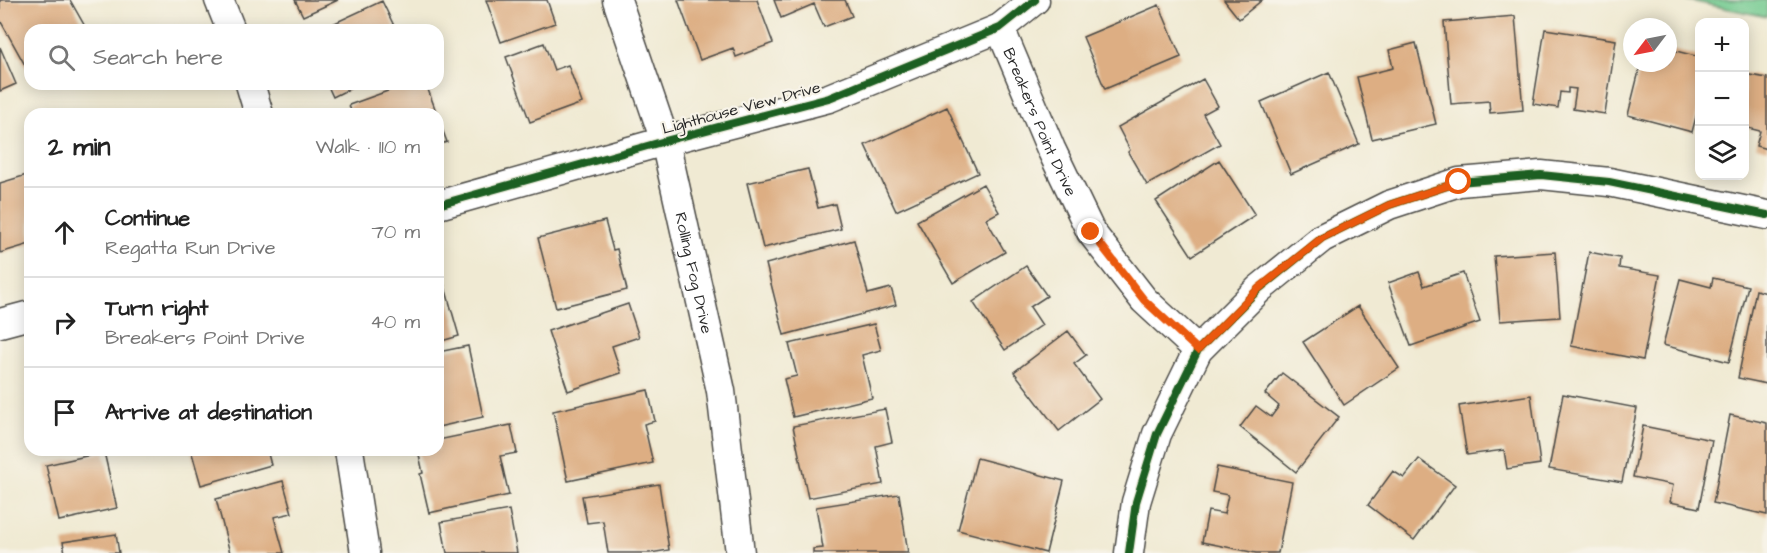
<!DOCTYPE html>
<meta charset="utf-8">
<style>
body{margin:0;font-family:"Architects Daughter",sans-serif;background:#f2f2f2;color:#222}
.controls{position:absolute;right:18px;top:18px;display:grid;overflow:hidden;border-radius:12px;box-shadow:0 3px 15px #0003}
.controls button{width:54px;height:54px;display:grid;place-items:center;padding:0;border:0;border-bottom:2px solid #e0e0e0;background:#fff;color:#222;font:30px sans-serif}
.compass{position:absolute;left:1623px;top:18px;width:54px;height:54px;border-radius:50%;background:#fff;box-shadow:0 3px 15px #0003;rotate:238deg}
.stop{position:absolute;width:18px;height:18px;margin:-14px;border:4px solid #ea580c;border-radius:50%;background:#fff}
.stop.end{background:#ea580c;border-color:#fff;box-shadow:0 2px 6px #0008}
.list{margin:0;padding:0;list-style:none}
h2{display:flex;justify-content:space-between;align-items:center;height:78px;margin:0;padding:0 24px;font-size:26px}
h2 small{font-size:20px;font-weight:400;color:#767676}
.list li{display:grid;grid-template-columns:39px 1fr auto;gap:18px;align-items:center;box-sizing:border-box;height:90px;padding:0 24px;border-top:2px solid #e0e0e0}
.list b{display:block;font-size:22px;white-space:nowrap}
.list p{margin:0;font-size:20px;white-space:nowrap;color:#767676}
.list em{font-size:20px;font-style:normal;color:#767676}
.icon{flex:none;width:33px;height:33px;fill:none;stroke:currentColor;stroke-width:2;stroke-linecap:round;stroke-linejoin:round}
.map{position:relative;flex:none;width:1767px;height:553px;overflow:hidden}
.search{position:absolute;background:#fff;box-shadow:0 3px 15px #0003;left:24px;top:24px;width:420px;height:66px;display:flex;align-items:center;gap:15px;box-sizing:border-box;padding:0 21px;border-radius:18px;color:#767676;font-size:22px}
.panel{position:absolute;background:#fff;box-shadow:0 3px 15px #0003;left:24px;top:108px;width:420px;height:348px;border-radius:18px}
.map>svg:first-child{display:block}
.green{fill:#73ca90;stroke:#4f7a5e;stroke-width:1.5}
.building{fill:#ddae83}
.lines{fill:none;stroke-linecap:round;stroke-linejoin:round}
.street-casing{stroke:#494844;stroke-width:31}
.street{stroke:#fff;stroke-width:28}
.cycleway-casing{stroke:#f7f3e8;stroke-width:11}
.cycleway{stroke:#1b5e20;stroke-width:8}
.route{stroke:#ea580c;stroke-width:8}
.labels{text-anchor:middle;stroke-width:4.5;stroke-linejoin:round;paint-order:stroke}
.street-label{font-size:16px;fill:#2b2b2b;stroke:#f7f3e8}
</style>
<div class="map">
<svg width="1767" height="553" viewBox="0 0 1767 553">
<rect width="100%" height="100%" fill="#f7f3e8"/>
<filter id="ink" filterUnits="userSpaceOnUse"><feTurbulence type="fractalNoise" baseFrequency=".0167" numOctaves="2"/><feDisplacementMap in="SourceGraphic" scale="12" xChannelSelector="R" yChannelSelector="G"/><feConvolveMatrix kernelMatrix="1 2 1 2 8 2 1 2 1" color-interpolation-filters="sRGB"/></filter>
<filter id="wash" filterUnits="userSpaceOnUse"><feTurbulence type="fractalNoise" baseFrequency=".008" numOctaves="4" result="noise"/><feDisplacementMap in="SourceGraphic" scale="24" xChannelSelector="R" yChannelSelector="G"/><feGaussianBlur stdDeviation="1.35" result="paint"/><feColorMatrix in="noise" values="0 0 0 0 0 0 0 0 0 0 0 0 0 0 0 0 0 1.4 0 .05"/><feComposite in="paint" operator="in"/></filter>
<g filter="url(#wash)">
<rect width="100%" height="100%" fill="#f0ead3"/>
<path class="green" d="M1686 0H1767V17Z"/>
<g id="blocks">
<path class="building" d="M0 0H70L87 30H30V74L0 20Z
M295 0H338L303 16Z
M486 0H547L555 23 501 42Z
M678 0H757L773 43 736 57 733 48 700 60Z
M774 0H845L852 16 824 27 814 4 781 18Z
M1224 0H1262L1239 19Z
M382 1 396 30H326L324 28Z
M1159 5 1181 57 1105 89 1083 37Z
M1515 16 1523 110 1490 113 1489 101 1451 104 1444 22Z
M1545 29 1616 40 1605 114 1573 109 1576 89 1568 88V93L1560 92 1558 108 1533 104Z
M544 43 554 70 568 65 582 103 530 122 506 57Z
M1416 43 1436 124 1372 139 1357 77 1393 68 1389 50Z
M0 47 16 84 0 91Z
M1668 49 1700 57V102L1692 132 1628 115 1641 63H1668Z
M1329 72 1359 144 1291 174 1261 102Z
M1744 74 1767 78V149L1756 146 1760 131 1744 127Z
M1203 79 1218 106 1203 114 1220 144 1147 185 1128 152 1130 150 1118 127Z
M327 84H359L333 97Z
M407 84H426L437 114H352L349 105Z
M947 107 978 173 896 211 865 145Z
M438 118 447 142 438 145Z
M1219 160 1255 215 1192 256 1156 201Z
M808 169 818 208 835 204 841 229 763 248 747 183Z
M30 174V244L0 253V183Z
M983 184 999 212 986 219 1005 252 953 283 917 221Z
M605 221 613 250 617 249 627 290 556 308 538 238Z
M854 240 868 294 891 288 896 305 784 335 766 264Z
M1555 252 1560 317 1500 321 1494 256Z
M1589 252 1620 258 1619 268 1660 275 1643 360 1571 346Z
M1026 266 1047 296 1030 307 1042 325 1005 350 973 302Z
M1419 272 1424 286 1463 273 1480 322 1411 346 1388 283Z
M1713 278 1748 286 1729 362 1663 345 1680 279 1711 287Z
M443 280 459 336 438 342V281Z
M1756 290 1767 293V384L1738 378Z
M628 304 639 337 612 346 621 373 568 391 548 331Z
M1358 306 1399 368 1344 405 1303 342Z
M874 324 881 350 862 355 872 398 793 417 784 379 797 376 789 344Z
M1068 331 1086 355 1074 364 1100 399 1059 431 1014 372Z
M468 346 483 417 438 427V352Z
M1282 373 1339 417 1296 472 1240 427 1256 406 1271 417 1279 406 1265 394Z
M648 390 655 421 644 424 653 463 568 481 553 411Z
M1563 394 1637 408 1622 482 1549 469Z
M1531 395 1540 464 1507 469 1504 450 1467 455 1459 406Z
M885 409 892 442 876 446 883 484 808 498 793 426Z
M1730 415 1767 423V515L1713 503Z
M511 425 517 453 500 456 509 495 429 513 420 474 423 473 418 450H438V440Z
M1643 426 1712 440 1699 508 1670 502 1673 485 1633 477Z
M191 450H267L271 465 201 485Z
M104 452 117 508 59 521 46 465Z
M977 458 1064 481 1046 553 958 530Z
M1419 459 1455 485 1414 540 1368 505 1393 471 1404 478Z
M1217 467 1292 482 1278 553H1256L1202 542 1208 511 1224 514 1228 495 1212 492Z
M283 481 292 513 274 517 284 553H230L216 499Z
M659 484 669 550 650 553H608L603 521 587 523 582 496Z
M899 494 908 553H813V549L823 548 816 507Z
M509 510 517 553H447L441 522Z
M116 534 119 553H65L63 542Z"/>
</g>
</g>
<g filter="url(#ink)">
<use href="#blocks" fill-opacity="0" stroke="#494844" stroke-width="1.5"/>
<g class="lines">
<g class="street-casing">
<g id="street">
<path d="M219 0 231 30"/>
<path id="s1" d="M617 0 665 141 721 391 740 553"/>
<path id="s2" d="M1000 28 1051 149 1091 232 1144 300 1198 350"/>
<path d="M250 84 259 114"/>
<path d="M438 205 665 141 829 98 1000 28 1035 0"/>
<path d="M0 323 30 315"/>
<path d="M349 450 365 553"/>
<path d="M1129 553 1136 502 1157 434 1198 350 1259 289 1322 238 1389 205 1459 182 1541 175 1609 182 1767 215"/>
</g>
</g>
<use href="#street" class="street"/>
<g class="cycleway-casing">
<path id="cycleway" d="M438 205 665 141 829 98 1000 28 1035 0
M1129 553 1136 502 1157 434 1198 350 1259 289 1322 238 1389 205 1459 182 1541 175 1609 182 1767 215"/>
</g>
<use href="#cycleway" class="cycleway"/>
</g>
</g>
<g class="lines" filter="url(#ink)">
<path class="route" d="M1091 232 1144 300 1198 350 1258 289 1322 238 1389 205 1459 182"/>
</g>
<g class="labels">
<g class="street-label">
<text transform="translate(741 107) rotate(-15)" y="6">Lighthouse View Drive</text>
<text dy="6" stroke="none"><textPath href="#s2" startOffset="102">Breakers Point Drive</textPath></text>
<text dy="6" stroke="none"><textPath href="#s1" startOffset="284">Rolling Fog Drive</textPath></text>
</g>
</g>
</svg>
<div class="controls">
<button>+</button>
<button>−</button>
<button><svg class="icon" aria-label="layers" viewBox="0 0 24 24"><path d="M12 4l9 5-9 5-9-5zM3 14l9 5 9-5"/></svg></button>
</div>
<svg class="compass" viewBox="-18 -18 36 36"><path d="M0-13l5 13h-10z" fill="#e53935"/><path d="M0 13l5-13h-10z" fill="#767676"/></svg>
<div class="stop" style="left:1459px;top:182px"></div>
<div class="stop end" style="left:1091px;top:232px"></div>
<div class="search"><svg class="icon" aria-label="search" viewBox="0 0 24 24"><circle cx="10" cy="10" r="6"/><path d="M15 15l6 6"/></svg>Search here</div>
<section class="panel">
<h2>2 min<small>Walk · 110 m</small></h2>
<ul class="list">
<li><svg class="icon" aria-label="ahead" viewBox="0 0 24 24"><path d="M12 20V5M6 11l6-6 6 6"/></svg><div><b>Continue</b><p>Regatta Run Drive</p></div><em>70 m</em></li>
<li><svg class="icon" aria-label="right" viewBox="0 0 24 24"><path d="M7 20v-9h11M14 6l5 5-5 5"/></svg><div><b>Turn right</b><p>Breakers Point Drive</p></div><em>40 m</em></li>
<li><svg class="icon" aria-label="arrive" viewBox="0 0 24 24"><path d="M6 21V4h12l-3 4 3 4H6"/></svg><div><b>Arrive at destination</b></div></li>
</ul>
</section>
</div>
